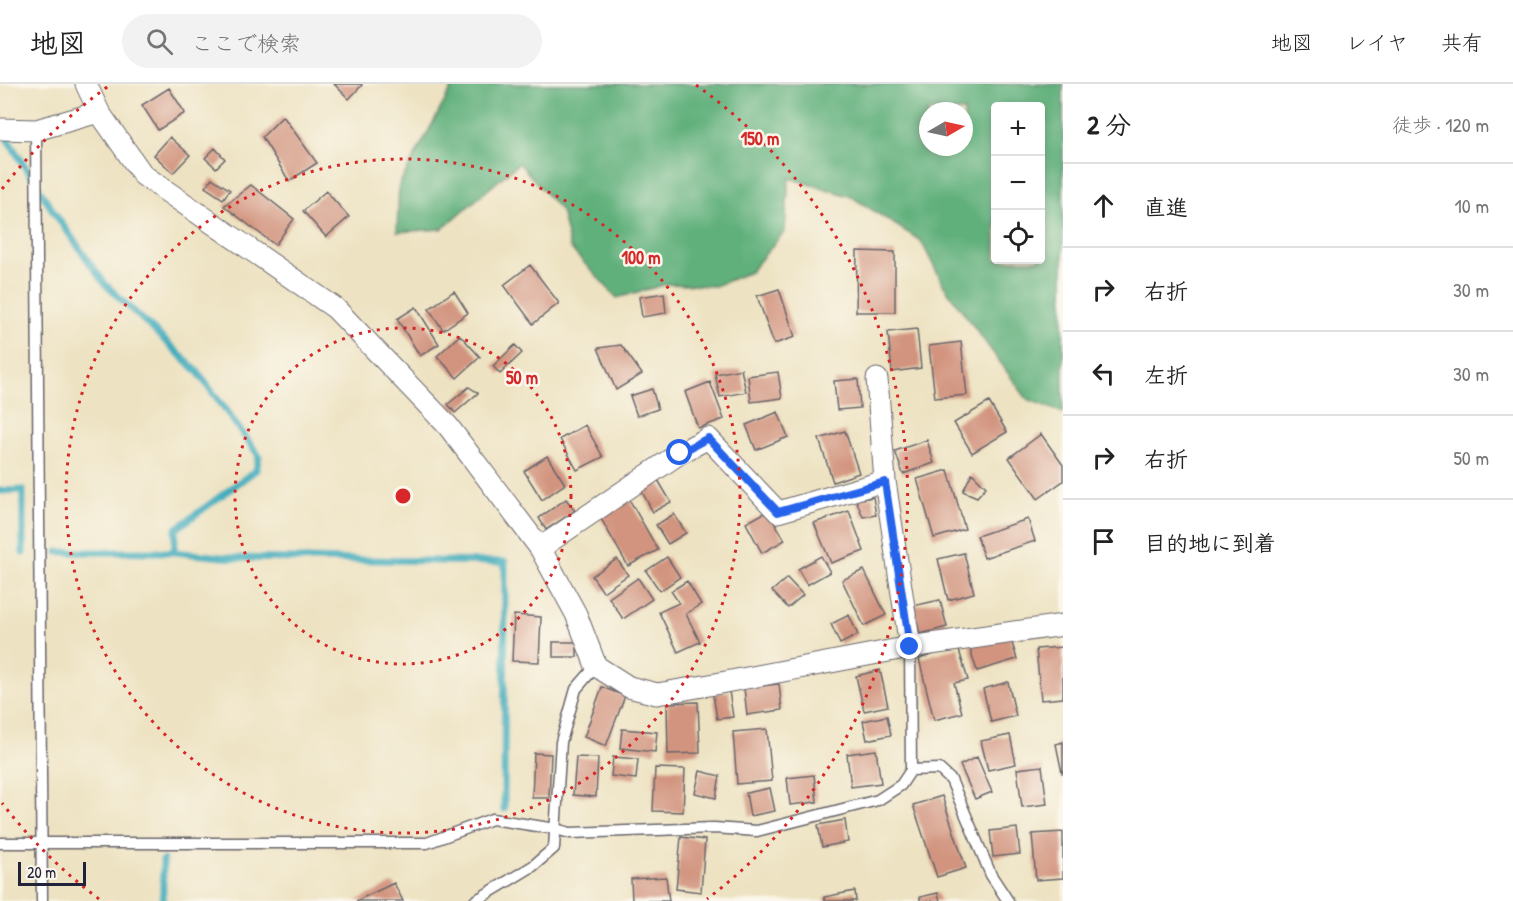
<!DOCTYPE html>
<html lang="ja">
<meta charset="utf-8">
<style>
body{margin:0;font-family:"Patrick Hand","Klee One",sans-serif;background:#f2f2f2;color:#222}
.controls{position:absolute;right:18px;top:18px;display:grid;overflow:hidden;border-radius:6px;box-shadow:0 3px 9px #0003}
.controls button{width:54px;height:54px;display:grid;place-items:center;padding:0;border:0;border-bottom:2px solid #e0e0e0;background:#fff;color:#222;font:30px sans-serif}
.compass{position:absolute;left:919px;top:18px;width:54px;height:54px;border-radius:50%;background:#fff;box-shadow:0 3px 9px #0003;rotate:81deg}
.scale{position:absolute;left:18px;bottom:15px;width:68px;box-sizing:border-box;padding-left:6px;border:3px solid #22223b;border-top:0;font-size:16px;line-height:21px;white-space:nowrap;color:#22223b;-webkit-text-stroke:4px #fbf7ec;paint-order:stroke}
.stop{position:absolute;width:18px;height:18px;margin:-14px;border:4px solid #2563eb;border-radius:50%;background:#fff}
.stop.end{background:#2563eb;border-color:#fff;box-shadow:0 2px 6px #0008}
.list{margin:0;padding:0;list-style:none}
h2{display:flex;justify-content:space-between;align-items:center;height:78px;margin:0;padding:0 24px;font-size:26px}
h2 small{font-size:20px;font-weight:400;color:#767676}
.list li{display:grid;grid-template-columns:39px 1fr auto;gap:18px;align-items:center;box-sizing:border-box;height:84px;padding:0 24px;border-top:2px solid #e0e0e0}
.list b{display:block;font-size:22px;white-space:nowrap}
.list em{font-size:20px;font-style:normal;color:#767676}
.icon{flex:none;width:33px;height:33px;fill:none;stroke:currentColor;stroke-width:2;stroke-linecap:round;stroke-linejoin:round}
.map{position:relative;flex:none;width:1063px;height:817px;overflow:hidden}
header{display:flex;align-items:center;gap:36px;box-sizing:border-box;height:84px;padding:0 30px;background:#fff;border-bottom:2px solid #e0e0e0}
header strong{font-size:28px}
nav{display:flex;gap:33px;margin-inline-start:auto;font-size:21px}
.search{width:420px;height:54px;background:#f2f2f2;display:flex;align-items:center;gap:15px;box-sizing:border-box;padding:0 21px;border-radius:33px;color:#767676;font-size:22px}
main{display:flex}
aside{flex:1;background:#fff}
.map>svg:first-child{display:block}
.forest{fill:#60b07c;stroke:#41695c;stroke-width:1.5;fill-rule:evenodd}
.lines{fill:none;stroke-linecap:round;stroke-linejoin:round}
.stream{stroke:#3cabbb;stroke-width:7}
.building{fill:#d2947f}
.lane-casing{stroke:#69656a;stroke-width:13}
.street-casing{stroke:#69656a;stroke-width:23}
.lane{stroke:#fff;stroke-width:10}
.street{stroke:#fff;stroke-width:21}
.route{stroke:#2563eb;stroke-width:8}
.ring{fill:none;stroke:#d62828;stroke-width:3;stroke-dasharray:3 6}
.centre{fill:#d62828;stroke:#fbf7ec;stroke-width:3}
.ring-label{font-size:18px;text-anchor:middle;font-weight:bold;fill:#d62828;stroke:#fbf7ec;stroke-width:5;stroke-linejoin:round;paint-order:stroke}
</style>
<header>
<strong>地図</strong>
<div class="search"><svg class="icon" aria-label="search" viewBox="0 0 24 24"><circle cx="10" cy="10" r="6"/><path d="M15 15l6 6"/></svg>ここで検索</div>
<nav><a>地図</a><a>レイヤ</a><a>共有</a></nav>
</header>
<main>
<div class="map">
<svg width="1063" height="817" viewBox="0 0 1063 817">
<rect width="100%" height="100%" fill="#fbf7ec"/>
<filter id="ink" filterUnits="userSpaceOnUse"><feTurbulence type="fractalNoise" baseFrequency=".0167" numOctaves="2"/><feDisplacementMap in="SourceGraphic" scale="12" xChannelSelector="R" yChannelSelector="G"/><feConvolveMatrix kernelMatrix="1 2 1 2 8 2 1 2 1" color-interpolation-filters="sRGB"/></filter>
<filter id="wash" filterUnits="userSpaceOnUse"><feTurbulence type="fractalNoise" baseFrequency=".008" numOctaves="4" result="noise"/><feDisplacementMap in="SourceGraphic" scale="24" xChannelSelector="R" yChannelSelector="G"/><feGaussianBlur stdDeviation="1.35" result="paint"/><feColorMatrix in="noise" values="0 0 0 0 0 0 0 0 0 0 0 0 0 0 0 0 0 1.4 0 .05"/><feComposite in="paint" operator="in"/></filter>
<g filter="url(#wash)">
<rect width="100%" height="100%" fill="#ede2c1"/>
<path class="forest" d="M454 0H1063V329L1027 315 944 202 921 157 852 113 789 94 785 147 750 188 715 202 667 200 617 214 570 164 561 127 519 79 442 145 397 148 399 101ZM996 22H1040V176H996ZM928 27H964V63H928Z"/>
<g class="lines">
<path class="stream" d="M3 48 57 133 105 200 197 287 259 372 256 386 176 445 174 468
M0 407 23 406V469
M58 468H174L232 474 505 478 504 725
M163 776V817"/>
</g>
<g id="blocks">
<path class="building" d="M334 0H360L362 1 349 15Z
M169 4 185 29 158 46 142 21Z
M283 32 317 79 289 97 262 53Z
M170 53 190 71 173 89 154 71Z
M215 64 225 75 216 84 205 74Z
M212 94 230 106 223 115 205 103Z
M251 101 294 135 275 161 224 122Z
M326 107 349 133 326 153 303 127Z
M857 167 895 168V228H856Z
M530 181 559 219 533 240 504 201Z
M779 205 795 253 774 260 757 212Z
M454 207 468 229 443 246 429 225Z
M664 209 666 229 642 233 639 213Z
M416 223 439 260 420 272 397 235Z
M917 245 921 284 892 288 888 248Z
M460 251 480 273 457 294 437 272Z
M961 258 967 311 935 314 929 262Z
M515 261 522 269 500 290 493 282Z
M621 261 642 290 616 306 598 264Z
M741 285 746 308 720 313 715 290Z
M778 288 782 314 751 318 748 292Z
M858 295 860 324 837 326 834 297Z
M710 298 724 335 698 344 685 308Z
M469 303 478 309 455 329 448 320Z
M652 305 658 325 637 332 630 312Z
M989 318 1007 348 972 369 954 339Z
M778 328 788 353 756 366 746 341Z
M585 341 603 373 577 386 560 355Z
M845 347 859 389 833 398 819 355Z
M1041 350 1063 381V397L1038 415 1009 374Z
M927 356 934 379 903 390 895 367Z
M547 372 565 400 542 416 524 387Z
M948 386 965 445 934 454 917 395Z
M972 389 986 403 977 413 963 407Z
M658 396 671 418 653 428 641 406Z
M873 413 876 431 863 433 856 416Z
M566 415 575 427 546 446 539 434Z
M629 415 658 466 628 482 600 433Z
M768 427 785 456 762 469 746 439Z
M849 427 864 467 831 479 814 439Z
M674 430 686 449 668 460 656 441Z
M1028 435 1035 457 984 474 977 452Z
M964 469 974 509 948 516 938 475Z
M821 472 830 488 807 501 798 485Z
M667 473 680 493 660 507 646 487Z
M617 475 628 491 603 508 592 492Z
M864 486 886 531 864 542 842 496Z
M638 494 652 515 623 535 609 514Z
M787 494 803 511 788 524 772 507Z
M687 497 701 520 686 530 700 558 678 568 659 528 679 519 671 507Z
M940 516 947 543 920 550 913 522Z
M514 531 541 533 539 578 512 577Z
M849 531 858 551 840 560 831 540Z
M1009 549 1017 575 977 587 969 561Z
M553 558H577V573H553Z
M958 563 968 596 954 599 962 629 934 636 919 575Z
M1063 563V614L1041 616 1036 565Z
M880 586 888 622 864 627 856 592Z
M1008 598 1016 632 991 638 983 605Z
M779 600 782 626 747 631 744 604Z
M602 603 625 612 606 662 584 653Z
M729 607 733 633 717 635 713 610Z
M698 618 700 669 668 670 667 619Z
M887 632 891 651 867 656 863 637Z
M622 645 657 648 655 668 620 664Z
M767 645 772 697 737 700 733 648Z
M1010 651 1016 680 988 686 981 657Z
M1063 658V689H1062L1056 660Z
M876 666 881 699 851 703 847 670Z
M534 669 551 670 549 714H532Z
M576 673 598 674 596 713 573 711Z
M613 673 638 675 636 695 611 692Z
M977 673 992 708 975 715 960 681Z
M1042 682 1047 720 1022 723 1017 685Z
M655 684 685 685 683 728 653 727Z
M700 687 720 692 716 714 695 709Z
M814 691 817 718 790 721 787 694Z
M770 704 775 727 750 732 746 709Z
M942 712 966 784 937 793 913 721Z
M845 736 848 758 822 763 818 741Z
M1017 744 1020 770 993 773 990 747Z
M1063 748V794L1036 796 1032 750Z
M681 753 705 756 701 808 676 805Z
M666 793 669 817H632L631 795Z
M394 799 403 817H356Z
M855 807 856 817H825L824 813Z
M938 809 940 817H920V813Z"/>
</g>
</g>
<g filter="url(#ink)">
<use href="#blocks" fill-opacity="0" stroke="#69656a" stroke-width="1.5"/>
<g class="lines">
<g class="lane-casing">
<path id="lane" d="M36 46 42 817
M911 686 939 685 951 696 991 791 1008 817
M0 759H427L492 735 556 745 570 749 714 744 757 747 878 716 901 701 911 686 910 563
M475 817 533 782 554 764 561 658 576 605 596 582"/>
</g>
<g class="street-casing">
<path id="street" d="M86 0 99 28 143 91 335 224 448 342 540 464 576 530 596 582 629 603 657 610 715 600 910 563 1063 541
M0 45 36 46 99 28
M877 295 885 397 910 563
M540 464 680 369 708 354 778 428 885 397"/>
</g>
<use href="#lane" class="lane"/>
<use href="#street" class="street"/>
</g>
</g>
<g class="lines" filter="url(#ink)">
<path class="route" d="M680 369 708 354 778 428 885 398 910 563"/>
</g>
<g class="ring">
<circle cx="403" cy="412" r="168"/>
<circle cx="403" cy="412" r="337"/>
<path d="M99 815A505 505 0 0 1 2 719M2 105A505 505 0 0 1 110 1M696 1A505 505 0 0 1 707 815"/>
</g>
<circle cx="403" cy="412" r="9" class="centre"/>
<g class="ring-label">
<text x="760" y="61">150 m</text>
<text x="641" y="180">100 m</text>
<text x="522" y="300">50 m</text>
</g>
</svg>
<div class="controls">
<button>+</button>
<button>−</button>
<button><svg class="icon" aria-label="locate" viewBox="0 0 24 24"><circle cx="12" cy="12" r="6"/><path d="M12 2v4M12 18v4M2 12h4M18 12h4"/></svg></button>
</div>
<svg class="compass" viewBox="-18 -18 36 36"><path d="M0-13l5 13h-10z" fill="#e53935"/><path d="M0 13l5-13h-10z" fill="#767676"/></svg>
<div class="scale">20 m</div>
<div class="stop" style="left:680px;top:369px"></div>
<div class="stop end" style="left:910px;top:563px"></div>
</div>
<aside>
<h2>2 分<small>徒歩 · 120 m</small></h2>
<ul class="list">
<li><svg class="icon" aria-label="ahead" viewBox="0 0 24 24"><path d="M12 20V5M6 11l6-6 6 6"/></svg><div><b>直進</b></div><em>10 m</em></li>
<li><svg class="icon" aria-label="right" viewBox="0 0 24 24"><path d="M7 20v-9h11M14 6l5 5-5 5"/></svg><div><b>右折</b></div><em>30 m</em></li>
<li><svg class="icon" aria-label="left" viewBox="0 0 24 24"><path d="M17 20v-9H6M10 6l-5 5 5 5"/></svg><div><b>左折</b></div><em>30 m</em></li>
<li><svg class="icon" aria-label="right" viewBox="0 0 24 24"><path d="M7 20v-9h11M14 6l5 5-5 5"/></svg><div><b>右折</b></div><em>50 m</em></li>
<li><svg class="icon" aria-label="arrive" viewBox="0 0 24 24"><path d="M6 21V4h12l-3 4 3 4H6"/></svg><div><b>目的地に到着</b></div></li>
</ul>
</aside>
</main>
